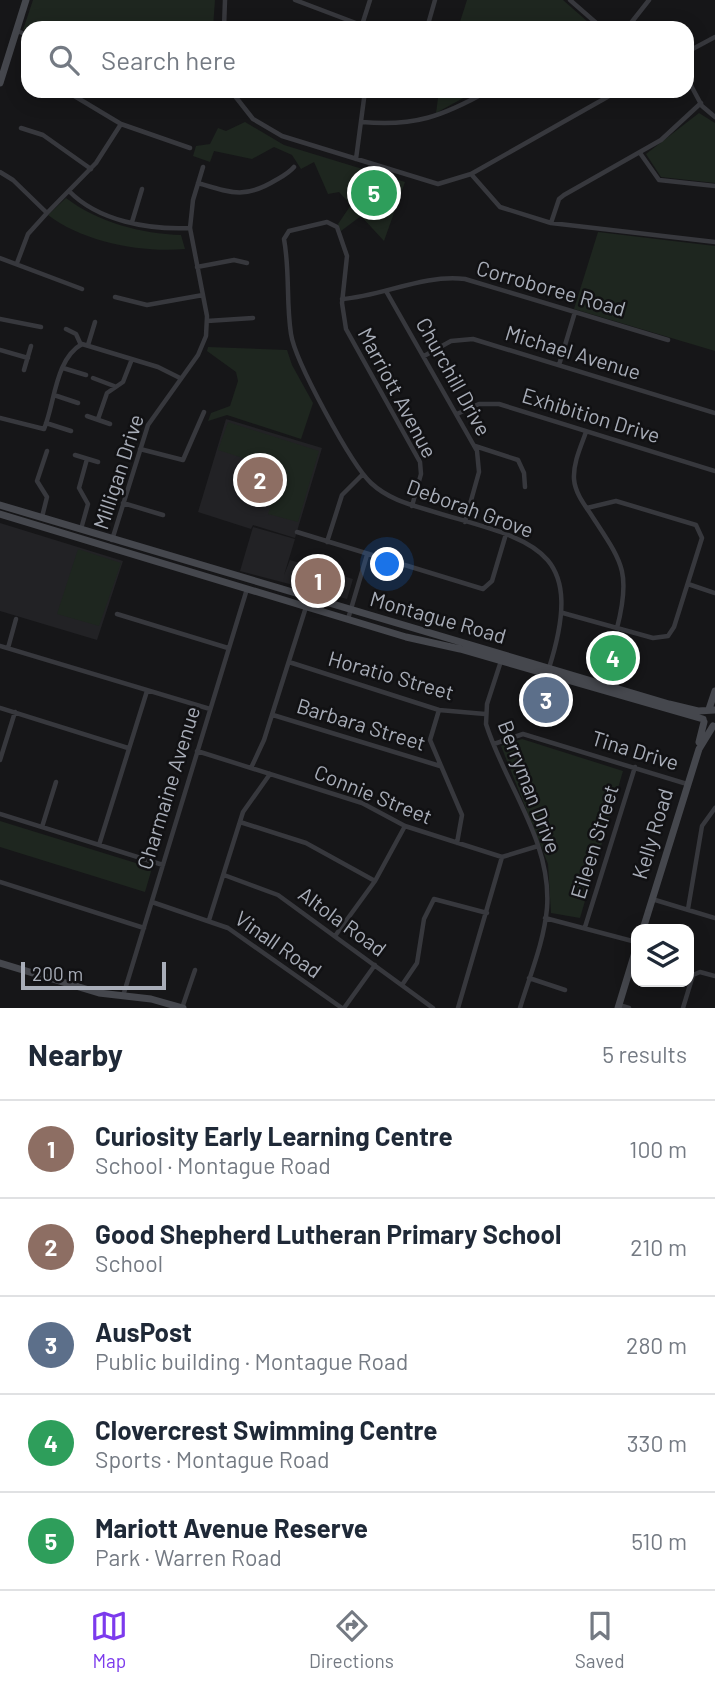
<!DOCTYPE html>
<meta charset="utf-8">
<style>
body{margin:0;font-family:Barlow,sans-serif;background:#f6f6f7;color:#1f2937}
.controls{position:absolute;right:21px;bottom:21px;display:grid;overflow:hidden;border-radius:14px;box-shadow:0 4px 18px #0003}
.controls button{width:63px;height:63px;display:grid;place-items:center;padding:0;border:0;border-bottom:2px solid #e0e1e3;background:#fff;color:#1f2937;font:35px sans-serif}
.scale{position:absolute;left:21px;bottom:18px;width:145px;box-sizing:border-box;padding-left:7px;border:4px solid #a8adb8;border-top:0;font-size:19px;line-height:24px;white-space:nowrap;color:#a8adb8;-webkit-text-stroke:5px #111113;paint-order:stroke}
.you{position:absolute;left:388px;top:565px;width:24px;height:24px;margin:-18px;border:5px solid #fff;border-radius:50%;background:#1a73e8;box-shadow:0 0 0 10px #1a73e833}
.badge{display:grid;place-items:center;width:46px;height:46px;border-radius:50%;background:#7c3aed;color:#fff;font-size:23px;font-weight:700}
.pin{position:absolute;translate:-50% -50%;border:4px solid #fff;box-shadow:0 2px 7px #0006}
.list{margin:0;padding:0;list-style:none}
h2{display:flex;justify-content:space-between;align-items:center;height:91px;margin:0;padding:0 28px;font-size:30px}
h2 small{font-size:23px;font-weight:400;color:#747a83}
.list li{display:grid;grid-template-columns:46px 1fr auto;gap:21px;align-items:center;box-sizing:border-box;height:98px;padding:0 28px;border-top:2px solid #e0e1e3}
.list b{display:block;font-size:26px;white-space:nowrap}
.list p{margin:0;font-size:23px;white-space:nowrap;color:#747a83}
.list em{font-size:23px;font-style:normal;color:#747a83}
.icon{flex:none;width:38px;height:38px;fill:none;stroke:currentColor;stroke-width:2;stroke-linecap:round;stroke-linejoin:round}
.map{position:relative;flex:none;width:715px;height:1008px;overflow:hidden}
.search{position:absolute;background:#fff;box-shadow:0 4px 18px #0003;left:21px;right:21px;top:21px;height:77px;display:flex;align-items:center;gap:18px;box-sizing:border-box;padding:0 24px;border-radius:21px;color:#747a83;font-size:26px}
.sheet{height:581px;background:#fff}
nav{display:flex;justify-content:space-around;align-items:center;box-sizing:border-box;height:98px;border-top:2px solid #e0e1e3;background:#fff;font-size:19px;color:#747a83}
nav a{display:grid;justify-items:center;gap:4px}
nav .on{color:#7c3aed}
.map>svg:first-child{display:block}
.built{fill:#222225}
.green{fill:#1e261f}
.lines{fill:none;stroke-linecap:round;stroke-linejoin:round}
.street{stroke:#37383d;stroke-width:4.5}
.secondary{stroke:#45474d;stroke-width:7}
.labels{text-anchor:middle;stroke-width:5;stroke-linejoin:round;paint-order:stroke}
.street-label{font-size:21px;fill:#a8adb8;stroke:#111113}
</style>
<div class="map">
<svg width="715" height="1008" viewBox="0 0 715 1008">
<rect width="100%" height="100%" fill="#161618"/>
<path class="built" d="M226 419 322 448 295 538 253 525 251 529 198 512Z
M0 523 123 561 97 640 0 611Z
M253 527 295 539 284 575 290 560 353 579 347 599 240 571Z"/>
<path class="green" d="M33 0H215L213 28H28V31L23 30Z
M467 0H563L588 22 582 28H458Z
M439 91H476L436 113Z
M699 113 715 123V183L661 177 646 154Z
M245 122 284 145 405 182 384 241 361 216 341 231 338 224 351 205 339 192 328 194 314 162 301 169 292 155 274 147 252 159 214 151 210 162 193 156 196 146 210 144 218 128 226 131Z
M66 198C97 222 142 234 181 235L185 249C142 253 83 242 48 215Z
M598 232 715 246V351L574 309Z
M208 347 287 350 292 365 313 403 301 439 227 415 208 421 211 413 230 406 238 381 236 372 207 351Z
M228 422 319 451 298 522 268 514 270 508 251 475 255 462 218 450Z
M78 549 121 563 99 626 57 614Z
M522 739 623 771 580 918 551 913 548 864 501 746Z
M0 821 152 868 145 892 0 847Z"/>
<g class="lines">
<path class="street" d="M295 0 369 28
M570 0 602 28
M362 25 370 0
M224 28 225 0
M427 28 435 0
M627 28 649 0
M17 31 28 35
M687 52 715 37
M687 78 702 106 715 117
M66 91 121 124 190 148
M231 91 253 119 282 136 438 184 471 174 618 91
M362 122C414 127 443 116 488 91
M21 128 43 135 91 169
M640 153 659 180 715 186
M356 159 365 91
M0 172 13 180 47 213 96 163 121 124
M471 174 500 207 551 223 715 242
M198 183C231 193 245 199 276 180 283 176 289 173 294 167
M69 191C98 221 149 230 190 228
M132 222 142 189
M551 223 559 199 564 195 661 140 701 103
M0 258 82 289
M17 263 28 234 47 213
M197 267 234 260 247 263
M386 291 477 451 479 472 465 522
M115 297 147 305 203 295
M342 299C383 296 423 274 465 279L668 340
M0 319 41 327
M207 321 253 318
M66 329 76 334 81 345
M88 345 95 322
M0 350 28 358
M424 356 451 341 473 339 715 413
M559 365 575 312
M63 368 86 375
M24 370 31 346
M93 378 114 386
M54 395 78 403
M457 414 479 404H499L715 471
M87 416 110 424
M0 418 44 429C55 403 55 359 82 344L158 367 180 378
M98 419 107 393 123 382 132 359
M46 423 71 431
M586 432C581 446 573 463 574 479 575 492 583 503 590 513 621 561 632 570 617 628
M475 446 518 460 524 473 525 487
M140 449 183 460 204 412
M75 455 98 462
M123 503 163 515
M412 506 421 474 420 462 346 329 342 303 347 256 337 227 327 222 289 231 284 239C290 271 286 302 291 334 295 361 351 464 371 483 387 498 407 504 428 510 528 541 589 542 549 668
M42 517 47 497 37 481 47 451
M81 529 88 504 79 488 87 459
M297 532 483 589 492 581 506 534
M112 540 148 425 198 355 206 336 207 316 190 228 193 200 203 167
M327 542 342 495 363 474
M688 584 715 593
M563 613 653 638 668 636 674 627 702 538 696 525 616 501 587 508
M117 614 228 648
M348 619 367 555
M0 646 210 709
M8 648 16 619
M501 661 487 704 486 724C505 785 552 841 547 908 544 942 530 975 520 1008
M289 662 439 710 485 714
M0 708 128 748
M439 710 430 740 462 815 457 843
M273 715 440 766
M494 744 523 734 687 784
M197 751 362 803 405 826 502 857 538 846
M0 760 15 712
M251 768 264 740 306 607
M0 814 163 865
M240 822 306 843 375 881
M42 827 56 782
M99 845 147 691
M224 875 278 895 433 1008
M0 882 144 928
M652 899 715 918
M152 902 228 928 342 1008
M688 909 702 826 715 808
M545 918 636 942
M209 920 243 812 270 774
M585 927 635 767
M335 936 375 881 405 826
M529 978 565 990
M402 985 417 963 424 919 434 899 487 913
M123 996 247 589
M619 1005 629 1008
M182 1008 195 970
M344 1008 375 965
M458 1008 502 857
M683 1008 693 975 700 972 715 976"/>
<path class="secondary" d="M0 83 26 0
M0 505 669 704 698 711 715 710
M0 514 406 637 460 649 703 719
M709 709 715 691
M699 742 704 722
M643 929 699 749 713 726
M0 963 99 993 151 999 183 1008
M618 1008 636 949"/>
</g>
<g class="labels">
<g class="street-label">
<text transform="translate(551 289) rotate(16)" y="7">Corroboree Road</text>
<text transform="translate(573 353) rotate(17)" y="7">Michael Avenue</text>
<text transform="translate(453 377) rotate(61)" y="7">Churchill Drive</text>
<text transform="translate(397 393) rotate(62)" y="7">Marriott Avenue</text>
<text transform="translate(591 416) rotate(17)" y="7">Exhibition Drive</text>
<text transform="translate(119 472) rotate(-72)" y="7">Milligan Drive</text>
<text transform="translate(470 509) rotate(20)" y="7">Deborah Grove</text>
<text transform="translate(438 618) rotate(16)" y="7">Montague Road</text>
<text transform="translate(391 676) rotate(16)" y="7">Horatio Street</text>
<text transform="translate(361 725) rotate(17)" y="7">Barbara Street</text>
<text transform="translate(635 751) rotate(17)" y="7">Tina Drive</text>
<text transform="translate(529 787) rotate(69)" y="7">Berryman Drive</text>
<text transform="translate(169 788) rotate(-73)" y="7">Charmaine Avenue</text>
<text transform="translate(373 795) rotate(22)" y="7">Connie Street</text>
<text transform="translate(653 834) rotate(-73)" y="7">Kelly Road</text>
<text transform="translate(595 842) rotate(-73)" y="7">Eileen Street</text>
<text transform="translate(342 922) rotate(36)" y="7">Altola Road</text>
<text transform="translate(278 945) rotate(35)" y="7">Vinall Road</text>
</g>
</g>
</svg>
<div class="controls">
<button><svg class="icon" aria-label="layers" viewBox="0 0 24 24"><path d="M12 4l9 5-9 5-9-5zM3 14l9 5 9-5"/></svg></button>
</div>
<div class="scale">200 m</div>
<div class="you"></div>
<div class="pin badge" style="left:318px;top:581px;background:#8d6e63">1</div>
<div class="pin badge" style="left:260px;top:480px;background:#8d6e63">2</div>
<div class="pin badge" style="left:546px;top:700px;background:#5c6f8a">3</div>
<div class="pin badge" style="left:613px;top:658px;background:#2e9e5b">4</div>
<div class="pin badge" style="left:374px;top:193px;background:#2e9e5b">5</div>
<div class="search"><svg class="icon" aria-label="search" viewBox="0 0 24 24"><circle cx="10" cy="10" r="6"/><path d="M15 15l6 6"/></svg>Search here</div>
</div>
<section class="sheet">
<h2>Nearby<small>5 results</small></h2>
<ul class="list">
<li><span class="badge" style="background:#8d6e63">1</span><div><b>Curiosity Early Learning Centre</b><p>School · Montague Road</p></div><em>100 m</em></li>
<li><span class="badge" style="background:#8d6e63">2</span><div><b>Good Shepherd Lutheran Primary School</b><p>School</p></div><em>210 m</em></li>
<li><span class="badge" style="background:#5c6f8a">3</span><div><b>AusPost</b><p>Public building · Montague Road</p></div><em>280 m</em></li>
<li><span class="badge" style="background:#2e9e5b">4</span><div><b>Clovercrest Swimming Centre</b><p>Sports · Montague Road</p></div><em>330 m</em></li>
<li><span class="badge" style="background:#2e9e5b">5</span><div><b>Mariott Avenue Reserve</b><p>Park · Warren Road</p></div><em>510 m</em></li>
</ul>
</section>
<nav>
<a class="on"><svg class="icon" aria-label="map" viewBox="0 0 24 24"><path d="M3 6l6-2 6 2 6-2v14l-6 2-6-2-6 2zM9 4v14M15 6v14"/></svg>Map</a>
<a><svg class="icon" aria-label="directions" viewBox="0 0 24 24"><path d="M12 3l9 9-9 9-9-9zM9 14v-3h6M13 9l2 2-2 2"/></svg>Directions</a>
<a><svg class="icon" aria-label="saved" viewBox="0 0 24 24"><path d="M7 4h10v16l-5-4-5 4z"/></svg>Saved</a>
</nav>
